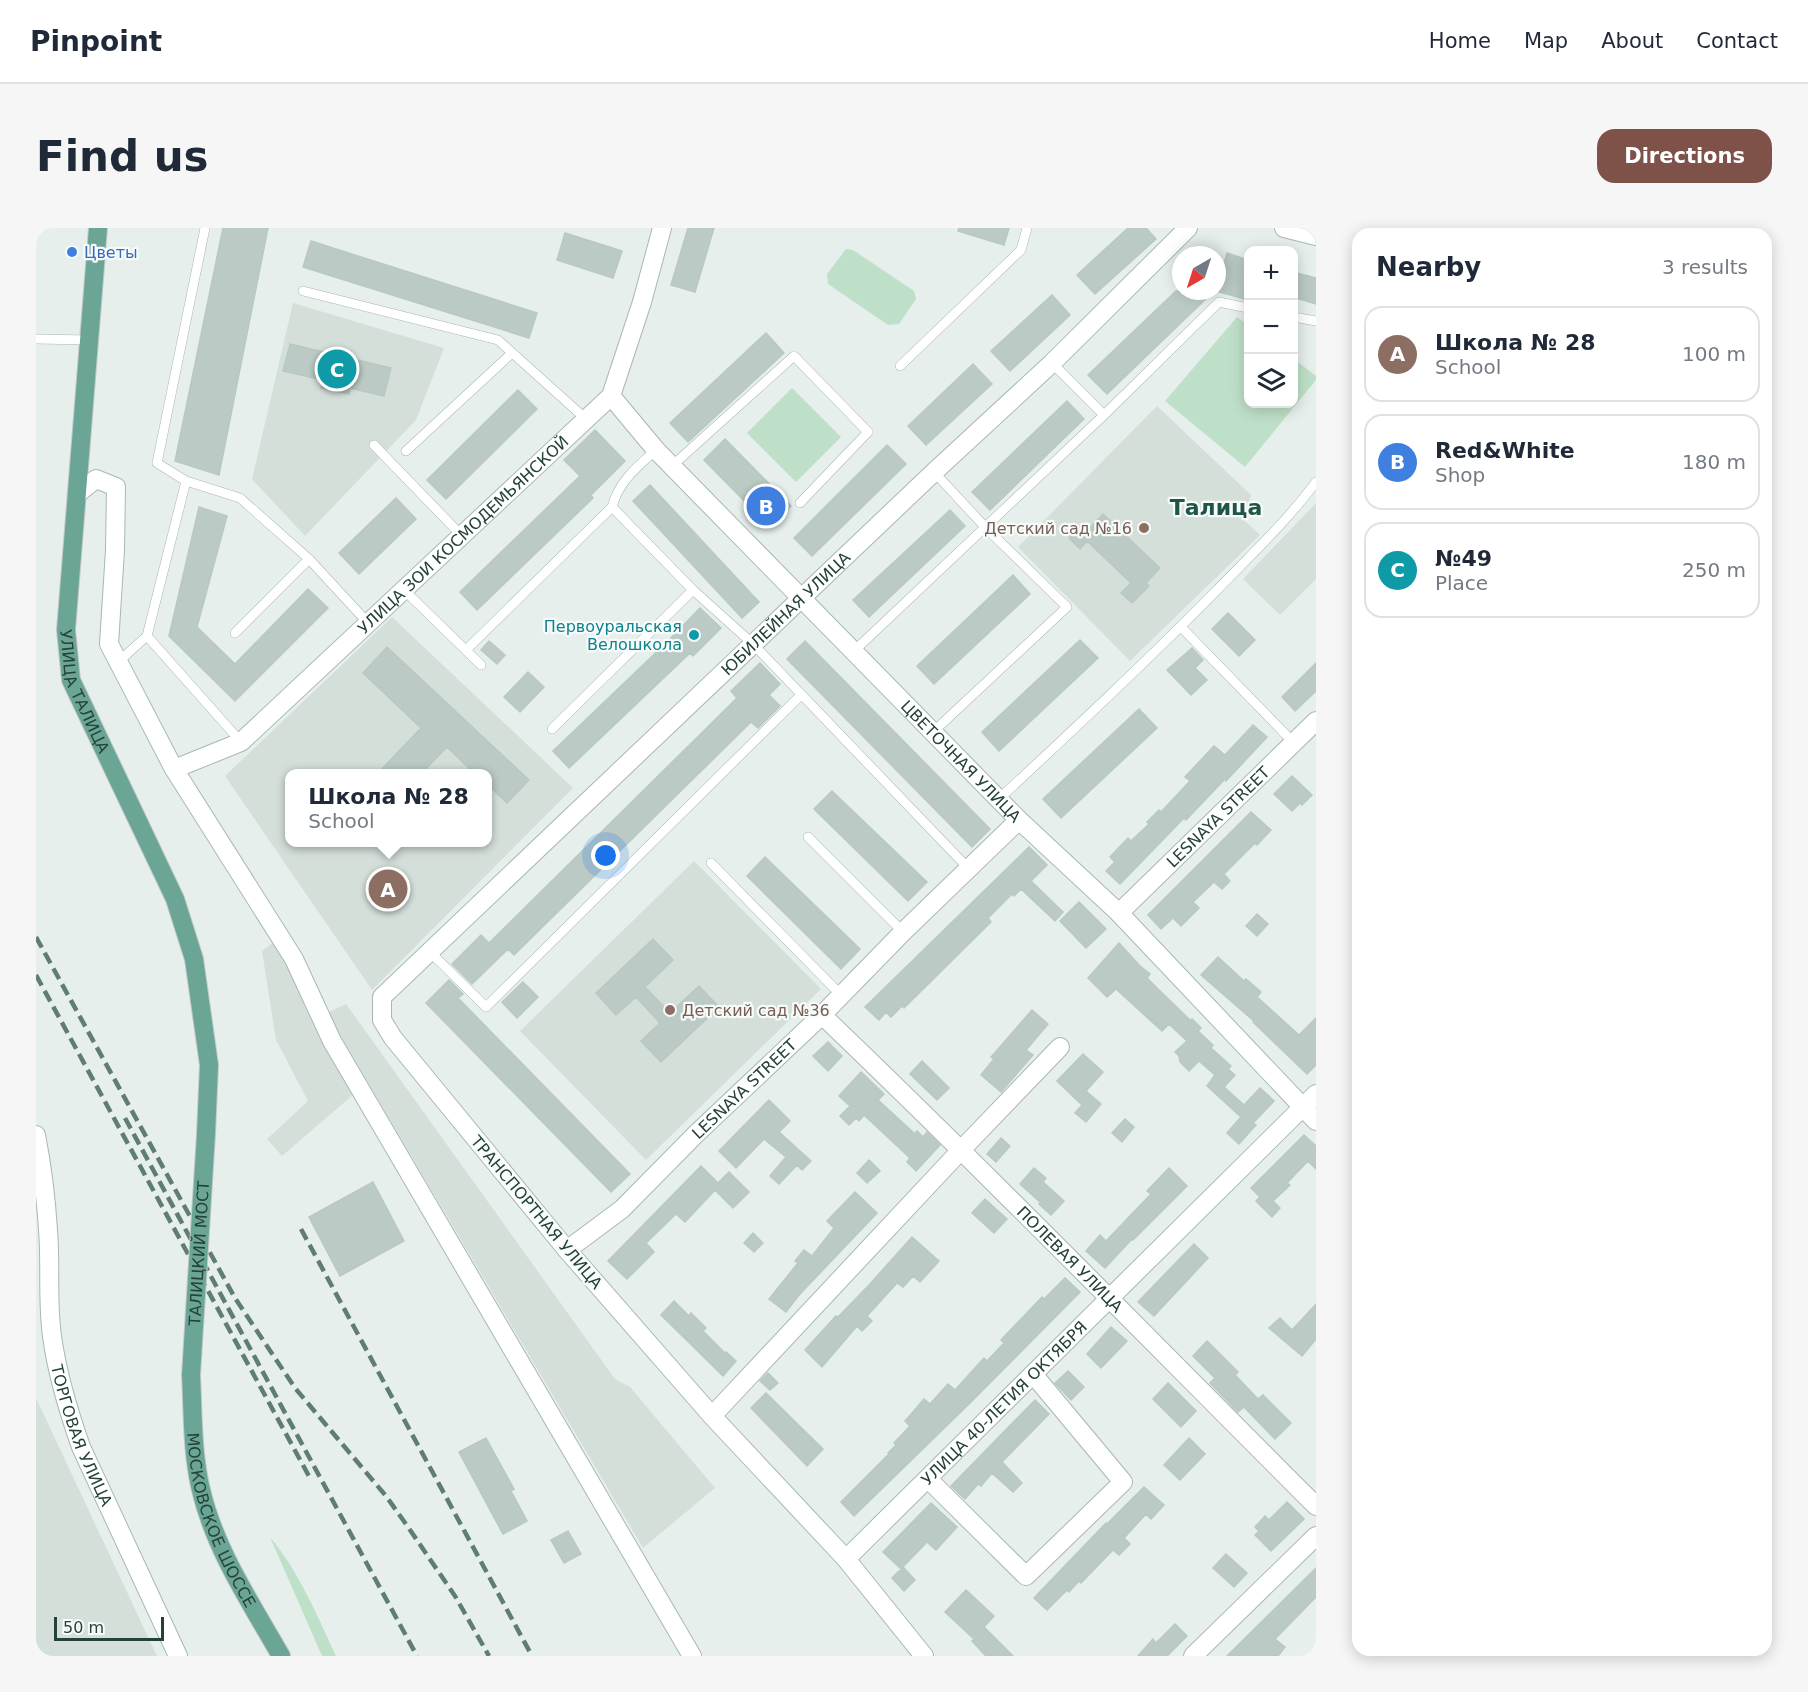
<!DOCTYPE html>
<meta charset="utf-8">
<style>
body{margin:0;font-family:"DejaVu Sans",sans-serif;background:#f6f6f7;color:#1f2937}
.controls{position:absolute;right:18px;top:18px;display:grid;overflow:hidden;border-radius:12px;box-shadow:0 3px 15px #0003}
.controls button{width:54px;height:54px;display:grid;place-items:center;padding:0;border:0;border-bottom:2px solid #e0e1e3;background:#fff;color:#1f2937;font:30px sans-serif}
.compass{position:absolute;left:1136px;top:18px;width:54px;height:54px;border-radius:50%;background:#fff;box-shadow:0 3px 15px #0003;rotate:219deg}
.scale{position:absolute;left:18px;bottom:15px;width:110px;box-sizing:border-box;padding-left:6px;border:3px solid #24423a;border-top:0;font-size:16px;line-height:21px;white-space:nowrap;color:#24423a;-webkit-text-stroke:4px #f7fbf9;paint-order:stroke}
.you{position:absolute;left:570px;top:628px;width:21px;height:21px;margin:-15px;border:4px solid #fff;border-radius:50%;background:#1a73e8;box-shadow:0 0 0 9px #1a73e833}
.badge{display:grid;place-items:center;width:39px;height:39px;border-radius:50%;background:#7f5249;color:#fff;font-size:20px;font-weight:700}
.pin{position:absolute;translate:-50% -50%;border:3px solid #fff;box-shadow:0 2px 6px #0006}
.popup{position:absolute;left:249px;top:541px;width:207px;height:78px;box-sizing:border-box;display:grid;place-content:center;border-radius:12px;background:#fff;filter:drop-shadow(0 2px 4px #0005);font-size:20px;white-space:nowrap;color:#747a83}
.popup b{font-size:22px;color:#1f2937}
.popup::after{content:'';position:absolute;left:50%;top:100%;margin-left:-12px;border:12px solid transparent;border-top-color:#fff}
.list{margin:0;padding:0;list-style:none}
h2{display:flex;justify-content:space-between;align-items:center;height:78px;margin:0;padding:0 24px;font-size:26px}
h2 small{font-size:20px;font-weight:400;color:#747a83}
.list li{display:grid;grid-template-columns:39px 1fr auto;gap:18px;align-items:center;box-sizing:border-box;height:96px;margin:0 12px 12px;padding:0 12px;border:2px solid #e0e1e3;border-radius:18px}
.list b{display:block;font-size:22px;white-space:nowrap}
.list p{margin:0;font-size:20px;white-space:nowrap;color:#747a83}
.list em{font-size:20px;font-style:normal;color:#747a83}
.icon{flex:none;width:33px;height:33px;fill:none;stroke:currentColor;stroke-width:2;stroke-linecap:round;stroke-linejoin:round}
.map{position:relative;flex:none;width:1280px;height:1428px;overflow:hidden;border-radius:18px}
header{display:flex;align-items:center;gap:36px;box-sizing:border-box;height:84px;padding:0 30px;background:#fff;border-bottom:2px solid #e0e1e3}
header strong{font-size:28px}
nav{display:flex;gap:33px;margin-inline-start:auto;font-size:21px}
.intro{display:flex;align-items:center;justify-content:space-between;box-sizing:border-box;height:144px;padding:0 36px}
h1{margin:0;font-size:42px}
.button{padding:15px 27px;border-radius:18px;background:#7f5249;color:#fff;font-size:21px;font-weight:700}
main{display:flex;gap:36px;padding:0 36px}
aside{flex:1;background:#fff;border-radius:18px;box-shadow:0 3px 15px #0003}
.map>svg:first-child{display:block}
.built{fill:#d4dfda;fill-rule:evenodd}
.green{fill:#bfe0c8}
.building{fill:#bbcac4;stroke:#b8c9c2;stroke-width:1.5}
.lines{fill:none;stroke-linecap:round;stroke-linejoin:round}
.service-casing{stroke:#a8b8b2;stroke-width:10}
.minor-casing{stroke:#a8b8b2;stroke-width:20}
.tertiary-casing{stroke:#a8b8b2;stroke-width:20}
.primary-casing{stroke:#c2cac8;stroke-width:20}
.service{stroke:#fff;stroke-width:9}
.minor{stroke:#fff;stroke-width:18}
.tertiary{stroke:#fff;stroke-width:18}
.primary{stroke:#6aa596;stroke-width:18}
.rail{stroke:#5f7d75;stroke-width:4.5;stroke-dasharray:12 6;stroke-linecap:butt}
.primary-bridge-casing{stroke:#c2cac8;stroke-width:20;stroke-linecap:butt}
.primary-bridge{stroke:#6aa596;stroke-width:18}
.shop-dot{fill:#3f7fe0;stroke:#f7fbf9;stroke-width:2}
.education-dot{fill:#8d6e63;stroke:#f7fbf9;stroke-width:2}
.culture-dot{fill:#0f9aa8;stroke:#f7fbf9;stroke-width:2}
.labels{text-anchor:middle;stroke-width:4.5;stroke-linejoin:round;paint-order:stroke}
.shop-label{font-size:16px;fill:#366cbe;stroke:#f7fbf9;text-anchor:start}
.education-label{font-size:16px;fill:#785e54;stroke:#f7fbf9;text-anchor:end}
.street-label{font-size:16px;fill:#24423a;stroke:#f7fbf9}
.culture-label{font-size:16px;fill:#0d838f;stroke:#f7fbf9;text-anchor:end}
.district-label{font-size:22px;font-weight:bold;fill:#1f5548;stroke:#f7fbf9}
</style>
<header>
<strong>Pinpoint</strong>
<nav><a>Home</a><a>Map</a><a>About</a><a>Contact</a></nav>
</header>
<div class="intro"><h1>Find us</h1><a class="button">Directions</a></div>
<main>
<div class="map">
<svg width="1280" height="1428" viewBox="0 0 1280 1428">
<rect width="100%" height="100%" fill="#e6efeb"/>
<path class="built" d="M257 75 408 120 380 192 269 308 216 251Z
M1121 178 1215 267 1208 292 1224 307 1094 433 982 319Z
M1280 275V351L1244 387 1207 351Z
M356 389 537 560 336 762 189 548ZM253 546H451V614H253Z
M658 633 785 761 610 932 484 803Z
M239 713 318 866 246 928 231 911 272 873 240 812 226 723Z
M310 776 579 1151 594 1159 679 1260 607 1320 291 785Z
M0 1170 121 1428H0Z"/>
<path class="green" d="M810 21 817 22 878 63 880 71 863 96 852 97 792 56 791 46Z
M1201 89 1212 97V176H1258V131L1280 148V152L1209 239 1129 173Z
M756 160 805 209 760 254 711 205Z
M234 1309C263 1344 281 1387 300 1428H286Z"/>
<path class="building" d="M187 0H232L183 247 139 233Z
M652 0H678L659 64 635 57Z
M923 0H973L968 17 922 3Z
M1092 0H1110L1120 11 1059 66 1041 47Z
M529 5 586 23 577 50 521 32Z
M275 13 501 85 493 110 267 39Z
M1191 25 1212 32V72L1180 63Z
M1257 44 1280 50V76L1257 69Z
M1140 63H1178L1071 166 1052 147Z
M1016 67 1034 87 974 143 955 123Z
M730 105 748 125 652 214 634 195Z
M254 116 355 140 348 168 314 160 313 166 285 160 287 152 247 143Z
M937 136 956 156 890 217 872 198Z
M482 162 501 181 410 271 391 252Z
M1031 173 1048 191 954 282 936 264Z
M559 202 589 233 555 267 557 270 441 382 424 364 544 248 528 232Z
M689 211 755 278 734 299 668 232Z
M851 217 870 236 776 328 758 310Z
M614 257 723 374 706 390 597 273Z
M360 270 380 291 323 346 303 325Z
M163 279 191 288 161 399 199 436 272 361 292 380 199 473 133 408Z
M914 282 929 298 833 389 817 372Z
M1067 286 1124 340 1110 355 1113 358 1096 375 1085 365 1095 355 1051 313 1044 321 1033 310 1046 296 1052 302Z
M977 347 994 366 898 456 881 438Z
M664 380 685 400 657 428 654 425 533 540 517 523 631 414Z
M1192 385 1219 412 1203 428 1176 401Z
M1044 412 1062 430 963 523 946 504Z
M453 413 469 427 461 436 445 422Z
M769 413 954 601 936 619 751 431Z
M351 419 493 552 471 575 451 556V546H439L411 519 385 546H341L385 500 327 445Z
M1156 420 1167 432 1159 440 1171 452 1155 467 1131 442Z
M724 435 744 456 733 467 744 478 722 500 715 494 478 727 472 721 436 756 416 736 445 707 453 715 701 470 695 463Z
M1280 435V463L1259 483 1246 469Z
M492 444 508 459 484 484 468 469Z
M1103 481 1121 500 1025 590 1007 571Z
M1217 497 1231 509 1190 553 1189 551 1150 592 1148 590 1084 656 1070 643 1079 634 1074 629 1092 610 1095 613 1113 596 1111 594 1123 582 1125 584 1154 553 1149 549 1178 518 1189 527Z
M1256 548 1276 567 1266 577 1264 575 1256 583 1238 566Z
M796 563 891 654 872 673 778 581Z
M1215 584 1235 602 1221 617 1219 615 1188 646 1194 653 1186 661 1178 654 1157 674 1163 680 1145 698 1137 690 1125 701 1112 687Z
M993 619 1011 637 995 653 1027 684 1019 693 985 661 978 668 976 666 952 690 955 694 868 780 866 778 855 789 850 784 843 792 829 779Z
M729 629 824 721 805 741 711 648Z
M1043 674 1070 701 1050 720 1024 693Z
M1221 686 1232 696 1221 708 1210 698Z
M617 711 637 732 609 759 634 785 663 758 683 779 625 834 605 813 624 795 600 769 580 787 560 765Z
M1083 715 1104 738 1114 746 1111 750 1122 761 1155 793 1156 791 1165 800 1162 803 1177 817 1175 820 1195 838 1192 841 1199 847 1188 859 1208 877 1224 860 1238 873 1217 895 1220 897 1203 916 1191 905 1205 889 1171 858 1179 847 1163 833 1153 843 1144 834 1143 828 1139 824 1151 813 1133 796 1126 803 1080 761 1071 769 1052 750Z
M1182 729 1208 753 1210 751 1225 764 1221 769 1263 807 1280 790V837L1271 846 1217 794 1218 793 1165 747Z
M413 752 427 766 422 770 594 946 575 964 390 775Z
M487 754 502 769 481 790 466 774Z
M996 782 1012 796 990 822 997 827 965 864 945 847 958 831 955 829Z
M792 814 806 828 792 843 777 828Z
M1047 826 1067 844 1050 863 1065 876 1050 894 1039 885 1046 877 1021 853Z
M886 833 913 860 901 872 874 846Z
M825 844 848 866 842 872 879 906 881 903 887 909 891 904 904 917 880 943 871 934 874 930 828 887 823 893 820 890 813 897 804 888 814 878 803 868Z
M733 872 754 893 743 904 775 933 766 942 761 937 743 956 734 948 750 929 728 911 700 940 683 923Z
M1089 891 1098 899 1086 914 1076 905Z
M1268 907 1280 918V941L1272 933 1251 955 1254 957 1237 973 1244 980 1236 989 1220 973 1224 969 1215 960Z
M965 910 974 918 960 934 951 926Z
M833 932 844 943 831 955 821 945Z
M665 938 682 955 693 944 713 964 697 980 679 962 649 994 640 986 610 1015 618 1024 591 1051 572 1033Z
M998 940 1010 950 1007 954 1028 973 1015 987 1003 976 1004 974 984 956Z
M1133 940 1151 958 1097 1012 1096 1011 1069 1040 1050 1023 1064 1007 1070 1013 1115 966 1111 963Z
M337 954 368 1013 304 1048 273 989Z
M819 964 841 985 763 1067 750 1084 733 1071 762 1035 759 1033 768 1022 776 1028 798 1000 791 993Z
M949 971 971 991 958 1005 936 985Z
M717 1005 727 1015 718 1024 708 1015Z
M876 1009 903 1033 884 1054 877 1048 867 1059 861 1055 831 1088 836 1093 826 1103 821 1098 786 1139 769 1122 800 1088 802 1089 834 1056Z
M1158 1016 1172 1030 1118 1088 1102 1074Z
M1029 1050 1044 1064 934 1175 818 1288 805 1274 853 1226 852 1225 860 1217 858 1215 874 1198 869 1193 877 1184 888 1171 894 1176 912 1156 919 1162 948 1130 951 1133 968 1115 965 1112 1006 1069 1008 1071Z
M638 1073 653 1088 655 1085 670 1100 667 1103 689 1125 690 1124 700 1133 687 1148 625 1087Z
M1280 1076V1111L1266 1128 1233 1100 1244 1090 1256 1102Z
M1075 1099 1091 1113 1065 1140 1051 1126Z
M1171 1113 1202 1144 1199 1147 1222 1171 1227 1167 1255 1195 1239 1211 1208 1179 1202 1184 1174 1155 1179 1150 1157 1128Z
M1032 1143 1048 1159 1035 1172 1019 1155Z
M732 1145 742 1155 734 1162 724 1153Z
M1132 1155 1160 1183 1145 1199 1117 1171Z
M730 1165 787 1221 771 1238 715 1180Z
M999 1172 1013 1186 966 1234 986 1255 977 1264 956 1245 945 1258 942 1256 929 1271 915 1258Z
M450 1210 478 1261 475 1263 491 1293 467 1306 423 1224Z
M1153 1210 1169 1226 1144 1252 1128 1237Z
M1108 1259 1128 1277 1115 1291 1110 1286 1088 1310 1094 1316 1083 1327 1077 1322 1045 1355 1043 1353 1033 1364 1031 1362 1011 1382 998 1370 1070 1295 1071 1296Z
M1251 1274 1268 1291 1235 1323 1219 1307 1223 1303 1219 1299 1229 1288 1233 1292Z
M895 1275 921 1299 900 1322 891 1314 865 1341 847 1324Z
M532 1303 545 1326 528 1335 515 1312Z
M1190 1326 1211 1345 1198 1359 1177 1340Z
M867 1339 879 1352 868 1363 856 1350Z
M1280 1340V1369L1239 1411 1249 1419 1242 1428H1191Z
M930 1362 958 1388 948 1399 977 1428H950L936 1413 938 1411 909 1384Z
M1139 1396 1151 1408 1131 1428H1102L1117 1411 1120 1415Z"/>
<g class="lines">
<g class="service-casing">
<path id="service" d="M267 63 462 112 551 192
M1258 89 1280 93
M0 111 53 112
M1016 135 1068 187
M864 138 985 22 991 0
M338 217 426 308
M370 223 476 125
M637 237 758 128 832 204 764 275
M150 253 121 235 169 0
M576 279C583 253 601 239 620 222
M368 362 445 437
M1145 399 1258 515
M199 405 273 331
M111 408 150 253 204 270 273 331 332 395
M430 422 576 279 657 362 717 416 933 641
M818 423 1068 187 1183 74 1212 80
M82 434 111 408 205 514
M516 501 657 362
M897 504 1031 379 950 300 898 244
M963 571C1037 502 1110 434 1181 362 1215 327 1251 293 1280 254
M772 609 867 704
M675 635 805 767
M394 724 450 779 765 467"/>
</g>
<g class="minor-casing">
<g id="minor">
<path id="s1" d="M575 168 620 222 983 592 1083 685 1280 893"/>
<path d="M41 266 60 251 80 259 79 322 73 416 138 541 258 731 296 813 656 1428"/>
<path id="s2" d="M138 541 205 514 575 168 606 74 626 0"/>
<path id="s3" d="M1083 685 1280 493"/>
<path id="s4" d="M786 787C954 948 1116 1114 1280 1278"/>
<path id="s5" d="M531 1022 586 981 660 906 786 787 867 704 983 592"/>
<path d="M676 1188 926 921 1024 819"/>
<path d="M892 1251 990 1348 1087 1254 997 1146"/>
<path id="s6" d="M810 1331 1280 866"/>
<path id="s7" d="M888 1428 810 1331 676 1188 531 1022 357 810 346 792V769L898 244 1016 135 1152 0"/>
<path d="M1157 1428 1280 1308"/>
</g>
</g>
<g class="tertiary-casing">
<g id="tertiary">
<path d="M1248 0 1280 8"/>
<path id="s8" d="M0 907C6 938 10 970 12 1002 15 1037 11 1072 16 1108 21 1146 32 1182 45 1219L142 1428"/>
</g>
</g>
<g class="primary-casing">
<g id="primary">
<path id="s9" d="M62 0 30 402 35 452 139 671 158 731 173 837 170 906"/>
<path id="s10" d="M155 1147C157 1185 156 1225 165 1262 179 1322 215 1375 245 1428"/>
</g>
</g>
<use href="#service" class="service"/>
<use href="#minor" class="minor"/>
<use href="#tertiary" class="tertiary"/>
<use href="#primary" class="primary"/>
<path class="rail" d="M0 709 199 1070 259 1160 350 1268 372 1299 419 1368 453 1428
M0 747 274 1250
M89 890 381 1428
M265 1001 496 1428"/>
<g class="primary-bridge-casing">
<g id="primary-bridge">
<path id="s11" d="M155 1147 170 906"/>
</g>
</g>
<use href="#primary-bridge" class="primary-bridge"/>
</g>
<circle class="shop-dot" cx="36" cy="24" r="6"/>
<g class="education-dot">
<circle cx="1108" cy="300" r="6"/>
<circle cx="634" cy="782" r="6"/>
</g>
<circle class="culture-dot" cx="658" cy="407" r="6"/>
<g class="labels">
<g class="shop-label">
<text x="48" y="30">Цветы</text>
</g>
<g class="education-label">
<text x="1096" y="306">Детский сад №16</text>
<text x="646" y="788" text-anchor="start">Детский сад №36</text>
</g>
<g class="street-label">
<text dy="6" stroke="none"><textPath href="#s2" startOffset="376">УЛИЦА ЗОИ КОСМОДЕМЬЯНСКОЙ</textPath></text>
<text dy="6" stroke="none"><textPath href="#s7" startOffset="1416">ЮБИЛЕЙНАЯ УЛИЦА</textPath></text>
<text dy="6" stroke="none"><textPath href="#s9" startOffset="468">УЛИЦА ТАЛИЦА</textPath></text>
<text dy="6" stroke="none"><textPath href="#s1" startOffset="506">ЦВЕТОЧНАЯ УЛИЦА</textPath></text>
<text dy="6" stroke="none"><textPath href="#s3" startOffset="138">LESNAYA STREET</textPath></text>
<text dy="6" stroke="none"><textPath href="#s5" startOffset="240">LESNAYA STREET</textPath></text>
<text transform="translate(501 984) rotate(50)" y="6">ТРАНСПОРТНАЯ УЛИЦА</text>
<text dy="6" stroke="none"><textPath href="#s11" startOffset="122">ТАЛИЦКИЙ МОСТ</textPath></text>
<text dy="6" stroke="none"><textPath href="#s4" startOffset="348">ПОЛЕВАЯ УЛИЦА</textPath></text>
<text dy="6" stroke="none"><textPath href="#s6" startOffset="222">УЛИЦА 40-ЛЕТИЯ ОКТЯБРЯ</textPath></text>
<text dy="6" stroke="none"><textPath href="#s8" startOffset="306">ТОРГОВАЯ УЛИЦА</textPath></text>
<text dy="6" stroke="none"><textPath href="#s10" startOffset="150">МОСКОВСКОЕ ШОССЕ</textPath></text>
</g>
<g class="culture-label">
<text x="646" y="404">Первоуральская<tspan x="646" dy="18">Велошкола</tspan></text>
</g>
<g class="district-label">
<text x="1180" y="287">Талица</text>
</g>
</g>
</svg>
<div class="controls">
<button>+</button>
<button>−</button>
<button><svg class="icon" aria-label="layers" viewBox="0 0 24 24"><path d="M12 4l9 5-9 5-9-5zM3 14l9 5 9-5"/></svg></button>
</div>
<svg class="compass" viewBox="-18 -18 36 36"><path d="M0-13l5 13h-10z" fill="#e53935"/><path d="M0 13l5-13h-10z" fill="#747a83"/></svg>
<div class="scale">50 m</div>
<div class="you"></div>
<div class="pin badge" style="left:352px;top:661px;background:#8d6e63">A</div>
<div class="popup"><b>Школа № 28</b>School</div>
<div class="pin badge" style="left:730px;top:278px;background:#3f7fe0">B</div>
<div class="pin badge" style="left:301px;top:141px;background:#0f9aa8">C</div>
</div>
<aside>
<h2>Nearby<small>3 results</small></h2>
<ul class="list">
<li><span class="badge" style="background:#8d6e63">A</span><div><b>Школа № 28</b><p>School</p></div><em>100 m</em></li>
<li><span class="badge" style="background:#3f7fe0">B</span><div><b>Red&amp;White</b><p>Shop</p></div><em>180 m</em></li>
<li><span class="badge" style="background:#0f9aa8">C</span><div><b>№49</b><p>Place</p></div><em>250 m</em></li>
</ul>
</aside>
</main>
